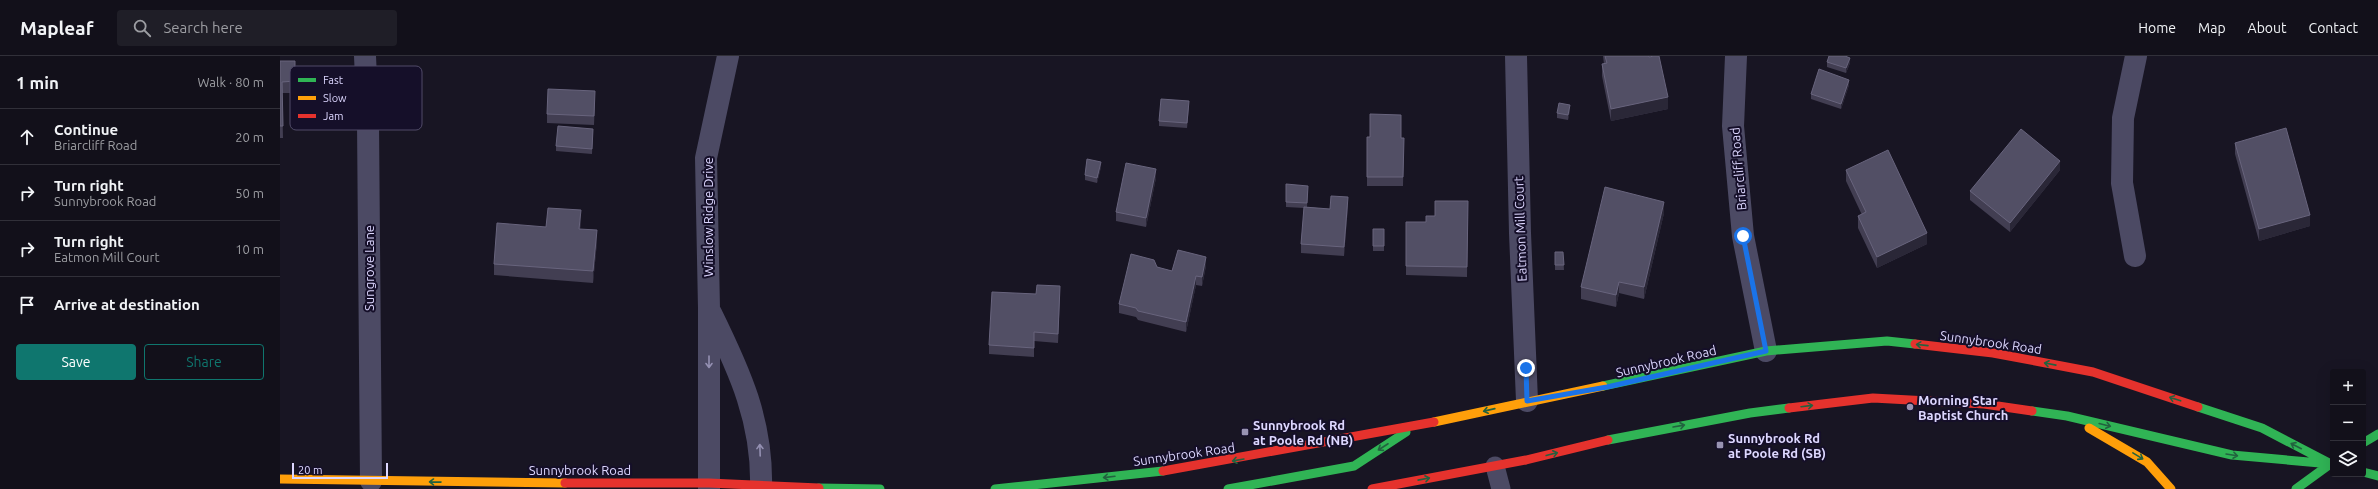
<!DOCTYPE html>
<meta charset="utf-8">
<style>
body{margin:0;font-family:Ubuntu,sans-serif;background:#1f1e27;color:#f1f3f6}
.controls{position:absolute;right:12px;bottom:12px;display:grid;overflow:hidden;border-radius:4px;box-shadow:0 4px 16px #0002}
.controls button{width:36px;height:36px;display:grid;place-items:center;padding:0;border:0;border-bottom:1px solid #313039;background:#12101a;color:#f1f3f6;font:20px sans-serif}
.scale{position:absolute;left:12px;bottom:10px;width:96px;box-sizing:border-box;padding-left:4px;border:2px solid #ddd7ff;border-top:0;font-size:11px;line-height:14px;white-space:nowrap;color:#ddd7ff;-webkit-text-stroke:3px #150f29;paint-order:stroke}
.stop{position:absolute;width:12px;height:12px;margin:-9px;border:3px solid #1a73e8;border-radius:50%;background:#fff}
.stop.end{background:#1a73e8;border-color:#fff;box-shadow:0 1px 4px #0008}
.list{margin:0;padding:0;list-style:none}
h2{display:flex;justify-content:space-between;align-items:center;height:52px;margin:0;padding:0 16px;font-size:17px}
h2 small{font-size:13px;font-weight:400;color:#9c9da2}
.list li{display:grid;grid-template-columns:26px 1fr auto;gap:12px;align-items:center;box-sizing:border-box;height:56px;padding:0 16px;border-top:1px solid #313039}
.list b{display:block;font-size:15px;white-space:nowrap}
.list p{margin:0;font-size:13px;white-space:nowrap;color:#9c9da2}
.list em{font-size:13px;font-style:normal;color:#9c9da2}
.actions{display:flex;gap:8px;padding:12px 16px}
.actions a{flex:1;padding:9px 0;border:1px solid #0f766e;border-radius:4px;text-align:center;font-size:14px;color:#0f766e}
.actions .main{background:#0f766e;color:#fff}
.icon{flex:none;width:22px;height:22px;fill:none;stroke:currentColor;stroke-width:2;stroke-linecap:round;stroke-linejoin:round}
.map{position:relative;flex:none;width:2098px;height:433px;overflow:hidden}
header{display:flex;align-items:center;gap:24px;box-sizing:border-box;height:56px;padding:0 20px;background:#12101a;border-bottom:1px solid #313039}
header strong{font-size:19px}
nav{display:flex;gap:22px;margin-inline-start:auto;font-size:14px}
.search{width:280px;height:36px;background:#1f1e27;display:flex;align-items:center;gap:10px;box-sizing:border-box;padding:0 14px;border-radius:4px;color:#9c9da2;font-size:15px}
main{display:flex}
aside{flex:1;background:#12101a}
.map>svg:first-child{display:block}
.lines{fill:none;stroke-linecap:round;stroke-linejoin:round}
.lane{stroke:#4c4a64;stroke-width:19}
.street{stroke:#4c4a64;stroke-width:22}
.fast{stroke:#30b455;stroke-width:9}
.slow{stroke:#ff9f0a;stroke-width:9}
.jam{stroke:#e5322d;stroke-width:9}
.wall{fill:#423e52}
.shaded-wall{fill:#2a2737}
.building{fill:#524f65;stroke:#68647d}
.oneway{stroke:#22623f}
.oneway2{stroke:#9490b2}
.route{stroke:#1a73e8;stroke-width:5}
.poi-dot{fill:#9893b2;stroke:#150f29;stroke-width:1.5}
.labels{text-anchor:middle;stroke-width:4;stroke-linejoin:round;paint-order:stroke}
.street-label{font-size:13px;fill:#ddd7ff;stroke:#150f29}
.poi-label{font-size:13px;font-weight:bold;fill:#ddd7ff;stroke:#150f29;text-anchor:start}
.key{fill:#150f29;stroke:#514b69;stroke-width:1}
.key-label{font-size:11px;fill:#ddd7ff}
</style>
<header>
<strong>Mapleaf</strong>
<div class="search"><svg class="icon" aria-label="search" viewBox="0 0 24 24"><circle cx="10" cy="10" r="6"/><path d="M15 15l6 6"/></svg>Search here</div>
<nav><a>Home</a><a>Map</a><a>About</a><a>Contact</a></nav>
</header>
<main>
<aside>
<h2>1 min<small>Walk · 80 m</small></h2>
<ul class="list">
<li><svg class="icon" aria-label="ahead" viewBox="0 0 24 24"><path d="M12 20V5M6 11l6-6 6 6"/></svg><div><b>Continue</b><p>Briarcliff Road</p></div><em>20 m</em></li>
<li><svg class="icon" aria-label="right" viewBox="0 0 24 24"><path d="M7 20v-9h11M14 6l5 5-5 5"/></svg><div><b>Turn right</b><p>Sunnybrook Road</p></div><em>50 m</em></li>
<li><svg class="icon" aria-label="right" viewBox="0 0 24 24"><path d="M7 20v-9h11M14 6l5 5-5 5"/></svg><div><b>Turn right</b><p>Eatmon Mill Court</p></div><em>10 m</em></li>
<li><svg class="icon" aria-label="arrive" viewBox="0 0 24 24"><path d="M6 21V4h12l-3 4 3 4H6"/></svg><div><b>Arrive at destination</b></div></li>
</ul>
<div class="actions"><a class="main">Save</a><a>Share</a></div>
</aside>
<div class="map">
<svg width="2098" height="433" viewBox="0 0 2098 433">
<rect width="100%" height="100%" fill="#181523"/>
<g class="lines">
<path class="lane" d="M1215 410 1221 433"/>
<path class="street" d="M85 0 88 66 91 425
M1236 0 1240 177 1247 345
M1456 0 1453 70 1463 180 1486 295
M1855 200 1842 127 1843 62 1856 0
M431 257C460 316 483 366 481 433
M429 433V253L426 102 448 0"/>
<path class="fast" d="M1323 330 1486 295 1607 285 1635 288
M1918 351 1982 372 2051 408
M1752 355 1787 360 1952 399 2040 407
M1328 384 1470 357 1509 352
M2083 387 2098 378
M2083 416 2098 420
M539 432 600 433
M715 433 883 415
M948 433 1074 410 1126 376
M2016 433 2053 406"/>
<path class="slow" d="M1154 366 1323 330
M1809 372 1867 406 1891 433
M0 423 285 427"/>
<path class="jam" d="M1635 288 1713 297 1813 316 1918 351
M1509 352 1593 342 1704 348 1752 355
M883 415 1154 366
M285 427H429L539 432
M1092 433 1246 404 1328 384"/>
</g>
<path class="wall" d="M1323 0H1369L1388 53 1331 65 1322 20V8H1324Z
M0 5H15V37H2L3 82H0Z
M1547 6 1570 7 1566 17 1547 11Z
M1569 29 1561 53 1531 43V38Z
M315 44 314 69 267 67V58Z
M909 50 907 72 879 70V65Z
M1290 54 1288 64 1277 62V57Z
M313 73 312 98 276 95V90Z
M1087 81 1124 82 1123 130H1087Z
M1955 87 2030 170 1979 185 1955 98Z
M821 111 817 127 805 124V119Z
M1566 114 1647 188 1597 212 1578 172V160L1582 159 1566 125Z
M1780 114 1730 176 1690 144V135Z
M876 122 866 171 836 165V156Z
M1006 128 1028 135 1027 151 1050 153 1068 150 1064 200 1021 197V188L1024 152 1006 151Z
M1188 145 1187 221 1126 219V166H1146L1155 160Z
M1384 157 1364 243 1339 237 1336 251 1301 243V231Z
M301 166 300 173 317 186 313 227 214 219V208L266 171Z
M1093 173H1104V195H1093Z
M1275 196H1283L1284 214H1275Z
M926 210 922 230 916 229 906 276 858 264 856 261 839 257V248L877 211 892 215Z
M756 238 780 239 778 287 754 285V301L709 298V289Z"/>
<path class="shaded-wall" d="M1570 2V7L1566 17V12Z
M1569 24V29L1561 53V48Z
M1388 41V53L1331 65V53Z
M1290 49V54L1288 64V59Z
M1780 105V114L1730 176V167Z
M821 106V111L817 127V122Z
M876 113V122L866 171V162Z
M1068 141V150L1064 200V191Z
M1384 146V157L1364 243V231Z
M301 154V166L299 185V173Z
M2030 159V170L1979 185V173Z
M317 174V186L313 227V215Z
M1647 177V188L1597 212V201Z
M926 201V210L922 230V221Z
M916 220V229L906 276V266Z
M1339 226V237L1336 251V239Z
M780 230V239L778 287V278Z"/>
<path class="building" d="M1325 0H1369V1L1374 0H1379L1388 41 1331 53 1322 8 1327 7Z
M1549 0H1565L1570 2 1566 12 1547 6Z
M0 5H15V25L2 26 3 70H0Z
M1539 13 1569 24 1561 48 1531 38Z
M268 33 315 35 314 60 267 58Z
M881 43 909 45 907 67 879 65Z
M1279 47 1290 49 1288 59 1277 57Z
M1090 58 1121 59V82H1124L1123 121H1087V81H1090Z
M278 70 313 73 312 93 276 90Z
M2006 72 2030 159 1979 173 1955 87Z
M1741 73 1780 105 1730 167 1690 135Z
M1608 94 1647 177 1597 201 1578 160 1586 156 1566 114Z
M807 103 821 106 817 122 805 119Z
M846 107 876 113 866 162 836 156Z
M1006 128 1028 130 1027 147 1006 146Z
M1325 131 1384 146 1364 231 1339 226 1336 239 1301 231Z
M1051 140 1068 141 1064 191 1021 188 1024 151 1050 153Z
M1155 145H1188L1187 211 1126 210V166H1146V160H1155Z
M268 152 301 154 299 173 317 174 313 215 214 208 217 167 266 171Z
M1093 173H1104V190H1093Z
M898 194 926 201 922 221 916 220 906 266 858 255 856 252 839 248 851 198 874 204 877 211 892 215Z
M1275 196H1283L1284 209H1275Z
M757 229 780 230 778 278 754 276V292L709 289 712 236 756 238Z"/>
<defs><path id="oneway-shaft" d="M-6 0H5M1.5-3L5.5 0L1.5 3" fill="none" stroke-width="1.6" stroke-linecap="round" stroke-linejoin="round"/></defs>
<g class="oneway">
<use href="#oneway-shaft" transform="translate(1642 289) rotate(-174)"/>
<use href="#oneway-shaft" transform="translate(1770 308) rotate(-169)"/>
<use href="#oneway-shaft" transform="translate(1895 343) rotate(-162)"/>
<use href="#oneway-shaft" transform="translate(1527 350) rotate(-7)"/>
<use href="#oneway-shaft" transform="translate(1209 354) rotate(167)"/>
<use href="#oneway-shaft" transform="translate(1825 369) rotate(14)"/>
<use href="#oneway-shaft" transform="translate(1399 370) rotate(-10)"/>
<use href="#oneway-shaft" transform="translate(2016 390) rotate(-153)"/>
<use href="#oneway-shaft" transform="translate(1103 391) rotate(147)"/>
<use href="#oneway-shaft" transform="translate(1272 398) rotate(-14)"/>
<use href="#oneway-shaft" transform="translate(1952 399) rotate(9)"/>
<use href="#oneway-shaft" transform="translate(1858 400) rotate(31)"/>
<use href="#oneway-shaft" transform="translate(958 404) rotate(170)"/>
<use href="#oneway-shaft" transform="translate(829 421) rotate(173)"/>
<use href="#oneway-shaft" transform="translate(1144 423) rotate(-11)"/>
<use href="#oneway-shaft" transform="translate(155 426) rotate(-179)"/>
</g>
<g class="oneway2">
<use href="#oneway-shaft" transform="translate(429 306) rotate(90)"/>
<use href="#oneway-shaft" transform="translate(480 394) rotate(-92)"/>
</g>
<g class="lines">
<path class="route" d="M1246 312 1247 345 1327 331 1486 295 1463 180"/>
</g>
<g class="poi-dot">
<circle cx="1630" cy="351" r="4"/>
<rect x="961" y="372" width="8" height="8" rx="2"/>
<rect x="1436" y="385" width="8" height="8" rx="2"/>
</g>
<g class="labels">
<g class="street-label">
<text transform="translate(1458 113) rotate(-95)" y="5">Briarcliff Road</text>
<text transform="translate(428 161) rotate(-90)" y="5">Winslow Ridge Drive</text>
<text transform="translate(1240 173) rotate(-92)" y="5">Eatmon Mill Court</text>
<text transform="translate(89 212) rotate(-90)" y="5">Sungrove Lane</text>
<text transform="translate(1711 286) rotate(8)" y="5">Sunnybrook Road</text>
<text transform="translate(1386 305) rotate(-13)" y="5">Sunnybrook Road</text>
<text transform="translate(904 398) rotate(-8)" y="5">Sunnybrook Road</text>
<text x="300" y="419">Sunnybrook Road</text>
</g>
<g class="poi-label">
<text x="1638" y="349">Morning Star<tspan x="1638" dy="15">Baptist Church</tspan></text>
<text x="973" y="374">Sunnybrook Rd<tspan x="973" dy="15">at Poole Rd (NB)</tspan></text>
<text x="1448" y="387">Sunnybrook Rd<tspan x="1448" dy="15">at Poole Rd (SB)</tspan></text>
</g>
</g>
<rect x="10" y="10" width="132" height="64" rx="6" class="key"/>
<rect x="18" y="22" width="18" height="4" fill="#30b455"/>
<rect x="18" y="40" width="18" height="4" fill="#ff9f0a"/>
<rect x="18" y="58" width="18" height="4" fill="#e5322d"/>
<g class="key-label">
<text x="43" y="28">Fast</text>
<text x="43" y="46">Slow</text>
<text x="43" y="64">Jam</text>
</g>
</svg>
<div class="controls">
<button>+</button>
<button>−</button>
<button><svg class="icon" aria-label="layers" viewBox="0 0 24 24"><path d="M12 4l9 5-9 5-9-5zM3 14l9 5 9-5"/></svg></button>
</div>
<div class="scale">20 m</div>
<div class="stop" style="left:1463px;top:180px"></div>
<div class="stop end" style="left:1246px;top:312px"></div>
</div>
</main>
